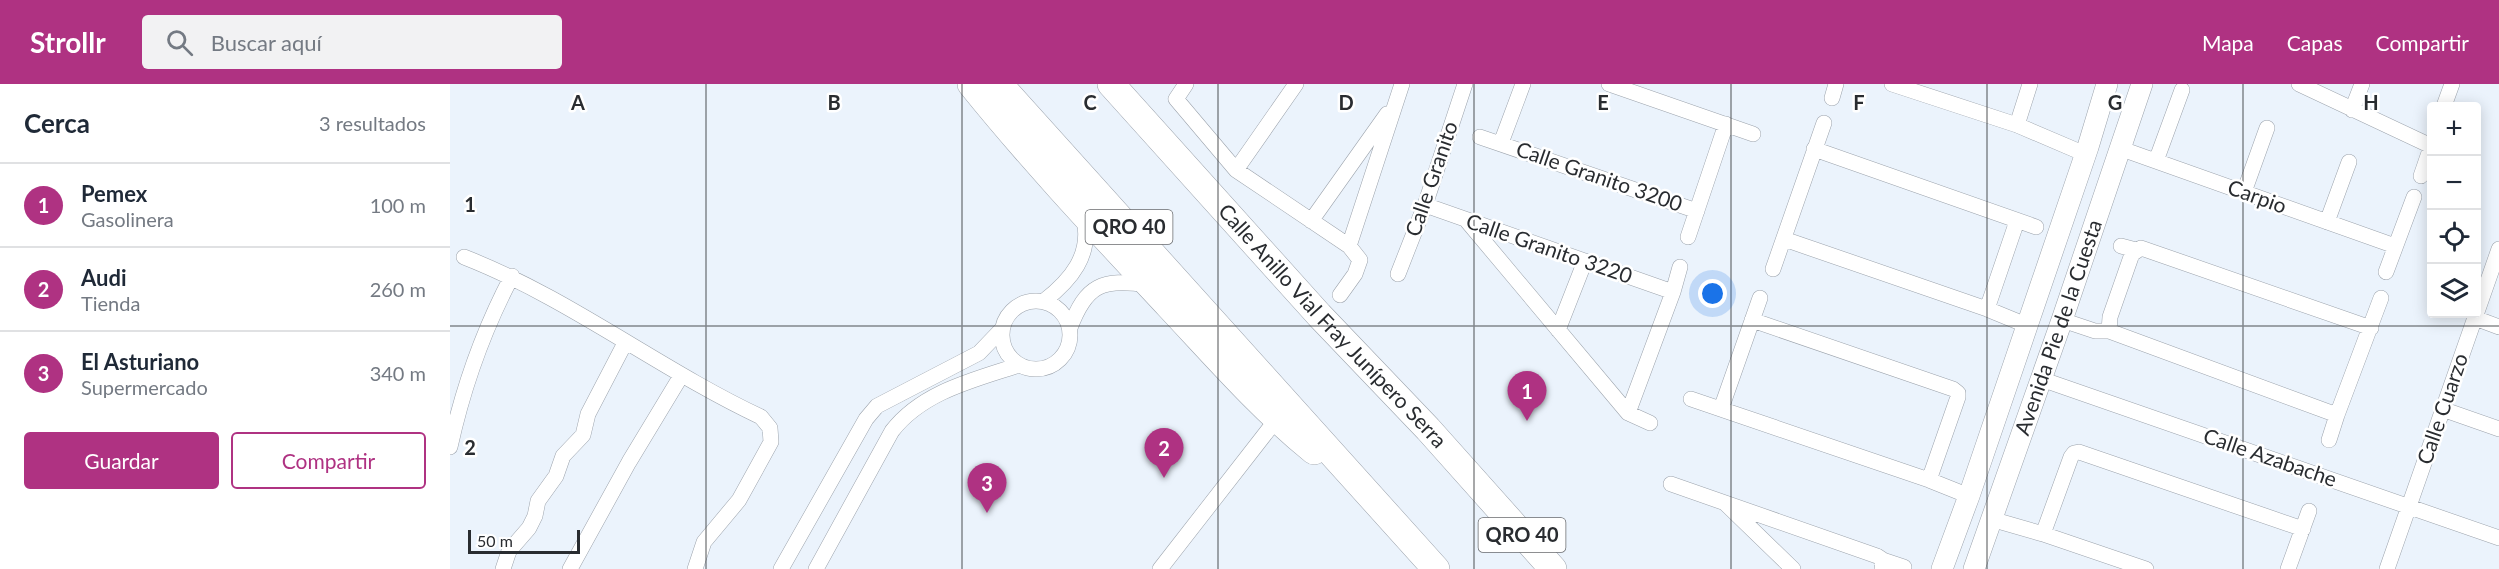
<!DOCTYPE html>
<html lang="es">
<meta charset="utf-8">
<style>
body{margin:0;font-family:Lato,sans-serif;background:#f2f2f3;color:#1f2937}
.controls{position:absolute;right:18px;top:18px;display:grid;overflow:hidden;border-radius:6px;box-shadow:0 3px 15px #0003}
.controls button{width:54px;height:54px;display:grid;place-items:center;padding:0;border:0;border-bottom:2px solid #e0e1e3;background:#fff;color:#1f2937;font:30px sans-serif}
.scale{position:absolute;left:18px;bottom:15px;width:112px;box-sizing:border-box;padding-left:6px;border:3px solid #292c30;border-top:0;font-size:16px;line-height:21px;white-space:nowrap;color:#292c30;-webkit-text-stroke:4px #fff;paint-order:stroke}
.you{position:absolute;left:1263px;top:210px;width:21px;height:21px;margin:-15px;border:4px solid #fff;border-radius:50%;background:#1a73e8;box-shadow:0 0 0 9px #1a73e833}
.badge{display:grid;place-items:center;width:39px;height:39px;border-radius:50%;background:#af3282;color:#fff;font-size:20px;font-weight:700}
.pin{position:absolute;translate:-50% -50px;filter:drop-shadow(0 2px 3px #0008)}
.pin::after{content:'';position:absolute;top:32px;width:21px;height:18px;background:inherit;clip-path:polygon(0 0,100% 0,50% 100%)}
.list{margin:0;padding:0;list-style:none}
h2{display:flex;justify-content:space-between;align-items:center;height:78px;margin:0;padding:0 24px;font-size:26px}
h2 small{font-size:20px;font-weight:400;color:#747a83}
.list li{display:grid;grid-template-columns:39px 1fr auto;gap:18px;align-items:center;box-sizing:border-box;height:84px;padding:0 24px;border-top:2px solid #e0e1e3}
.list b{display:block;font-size:22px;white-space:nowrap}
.list p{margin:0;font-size:20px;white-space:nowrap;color:#747a83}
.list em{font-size:20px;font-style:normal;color:#747a83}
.actions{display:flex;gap:12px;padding:18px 24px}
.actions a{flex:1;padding:14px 0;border:2px solid #af3282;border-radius:6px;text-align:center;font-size:21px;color:#af3282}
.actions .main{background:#af3282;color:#fff}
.icon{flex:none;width:33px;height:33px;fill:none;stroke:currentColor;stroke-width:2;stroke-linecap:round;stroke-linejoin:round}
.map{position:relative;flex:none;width:2049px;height:485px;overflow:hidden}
header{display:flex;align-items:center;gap:36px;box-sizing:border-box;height:84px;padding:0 30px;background:#af3282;color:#fff}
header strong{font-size:28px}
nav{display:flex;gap:33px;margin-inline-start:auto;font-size:21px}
.search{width:420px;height:54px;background:#f2f2f3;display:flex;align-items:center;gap:15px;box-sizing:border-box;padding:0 21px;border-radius:6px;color:#747a83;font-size:22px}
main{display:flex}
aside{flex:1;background:#fff}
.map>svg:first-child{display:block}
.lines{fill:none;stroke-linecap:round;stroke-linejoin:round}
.street-casing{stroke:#9ca3ac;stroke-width:16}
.secondary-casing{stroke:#9ca3ac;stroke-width:22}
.highway-casing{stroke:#9ca3ac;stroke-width:28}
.street{stroke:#fff;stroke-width:15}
.secondary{stroke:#fff;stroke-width:21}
.highway{stroke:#fff;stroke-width:27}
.grid{fill:none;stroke:#292c30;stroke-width:1.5;stroke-opacity:0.55}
.labels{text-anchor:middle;stroke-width:5;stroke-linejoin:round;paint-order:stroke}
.shield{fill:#fff;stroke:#696b6e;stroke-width:1.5}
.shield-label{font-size:20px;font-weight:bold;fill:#292c30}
.street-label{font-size:21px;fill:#292c30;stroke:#fff}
.grid-label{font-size:20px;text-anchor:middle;font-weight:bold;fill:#292c30;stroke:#fff;stroke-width:5;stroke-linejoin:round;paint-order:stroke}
</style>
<header>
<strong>Strollr</strong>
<div class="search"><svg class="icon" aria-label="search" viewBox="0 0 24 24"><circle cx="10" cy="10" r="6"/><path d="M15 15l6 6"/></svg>Buscar aquí</div>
<nav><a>Mapa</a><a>Capas</a><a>Compartir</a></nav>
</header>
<main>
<aside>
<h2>Cerca<small>3 resultados</small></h2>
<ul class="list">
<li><span class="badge">1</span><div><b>Pemex</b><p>Gasolinera</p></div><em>100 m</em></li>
<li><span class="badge">2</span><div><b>Audi</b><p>Tienda</p></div><em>260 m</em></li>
<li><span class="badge">3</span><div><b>El Asturiano</b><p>Supermercado</p></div><em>340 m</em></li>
</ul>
<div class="actions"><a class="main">Guardar</a><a>Compartir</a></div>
</aside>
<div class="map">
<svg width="2049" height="485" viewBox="0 0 2049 485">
<rect width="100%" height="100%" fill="#ebf3fc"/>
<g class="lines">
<g class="street-casing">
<path id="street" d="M736 0 726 15 786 86 899 162 910 176 905 190 890 211
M1159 0 1303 50
M1442 0 1567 41 1635 70
M1849 0 1981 62
M1382 14 1386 0
M1994 22 2002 0
M1902 26 1912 0
M1567 41 1580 0
M1030 53 1247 127
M1051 59 1073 0
M1669 64 1945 162
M1364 65 1586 143
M1706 77 1732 6
M786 86 846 0
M1971 92 1982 60
M1794 108 1817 44
M975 121 1223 208
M861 137 937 30
M1017 137 1178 329 1200 339
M1877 138 1899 78
M1238 153 1276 40
M1334 155 1537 225 1576 241
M899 162 952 0
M1671 162 1686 166
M14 173C119 214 209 285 311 333L320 344 321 358 289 416 254 458 245 485
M1323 185 1374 39
M1936 188 1964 113
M948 190 975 121 1015 0
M552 251a34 34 0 1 1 68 0a34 34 0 1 1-68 0Z
M594 217C621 196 642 171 634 135
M1537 225 1567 137
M2025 234 2049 243
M1302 236 1503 305 1508 309V313L1479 396
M1612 236 1645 247H1659L1887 331 1931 214
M620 244C636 201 652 194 697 201
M1108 246 1135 177
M1659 247 1660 233 1682 170 1691 164 1921 244
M1591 295 2049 454
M1241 315 1479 396 1519 412
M1271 325 1310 214
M1992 325 2049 345
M1178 329 1223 208 1230 183
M1879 356 1887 331
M0 363C13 304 34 245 62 192
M1221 400 1427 472 1433 476 1432 485
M1276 420 1343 485
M1541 435 1593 450 1696 485
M1593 450 1621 373 1624 369 1629 368 1853 445
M1433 476 1454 483
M53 485 59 467 79 444 85 432 88 417 106 392 113 372 133 351 138 330 175 259
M120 485 179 378 231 292
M331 485 416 335 427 322 529 269 552 245
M366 485 442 347C472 308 523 296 569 281
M710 485 826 336
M1838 485 1859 427
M1937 485 2049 165"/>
</g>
<g class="secondary-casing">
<g id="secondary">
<path d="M1492 485 1519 412 1638 63 1657 0"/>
<path id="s1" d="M1524 485 1612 236 1692 0"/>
</g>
</g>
<g class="highway-casing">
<g id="highway">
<path d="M521 0C583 77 651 149 719 222 766 272 810 323 864 367"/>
<path d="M549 0 986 485"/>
<path id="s2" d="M661 0 869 231 978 345 1103 485"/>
</g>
</g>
<use href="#street" class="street"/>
<use href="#secondary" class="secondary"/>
<use href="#highway" class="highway"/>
</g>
<path class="grid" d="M256 0V485M512 0V485M768 0V485M1024 0V485M1281 0V485M1537 0V485M1793 0V485M0 242H2049"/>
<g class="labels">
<g class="shield">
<rect x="635.5" y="126" width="87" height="34" rx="4.5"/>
<rect x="1028.5" y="434" width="87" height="34" rx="4.5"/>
</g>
<g class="shield-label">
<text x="679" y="150">QRO 40</text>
<text x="1072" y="458">QRO 40</text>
</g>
<g class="street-label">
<text transform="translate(1149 93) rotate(19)" y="7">Calle Granito 3200</text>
<text transform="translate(982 95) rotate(-71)" y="7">Calle Granito</text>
<text transform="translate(1807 113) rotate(20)" y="7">Carpio</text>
<text transform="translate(1099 165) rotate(19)" y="7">Calle Granito 3220</text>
<text dy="7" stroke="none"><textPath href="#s2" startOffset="328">Calle Anillo Vial Fray Junípero Serra</textPath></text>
<text dy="7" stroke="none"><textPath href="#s1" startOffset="256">Avenida Pie de la Cuesta</textPath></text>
<text transform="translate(1993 325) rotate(-71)" y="7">Calle Cuarzo</text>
<text transform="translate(1820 374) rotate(19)" y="7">Calle Azabache</text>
</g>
</g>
<g class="grid-label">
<text x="128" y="26">A</text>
<text x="384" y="26">B</text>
<text x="640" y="26">C</text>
<text x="896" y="26">D</text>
<text x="1153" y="26">E</text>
<text x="1409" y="26">F</text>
<text x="1665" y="26">G</text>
<text x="1921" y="26">H</text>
<text x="20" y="128">1</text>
<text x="20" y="371">2</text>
</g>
</svg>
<div class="controls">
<button>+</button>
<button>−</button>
<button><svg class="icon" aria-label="locate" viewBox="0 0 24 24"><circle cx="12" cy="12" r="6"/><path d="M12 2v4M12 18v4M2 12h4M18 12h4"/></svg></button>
<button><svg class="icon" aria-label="layers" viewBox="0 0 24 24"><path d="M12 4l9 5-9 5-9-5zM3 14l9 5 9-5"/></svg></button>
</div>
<div class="scale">50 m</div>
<div class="you"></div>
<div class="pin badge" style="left:1077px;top:337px">1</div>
<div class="pin badge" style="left:714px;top:394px">2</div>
<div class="pin badge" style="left:537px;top:429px">3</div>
</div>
</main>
